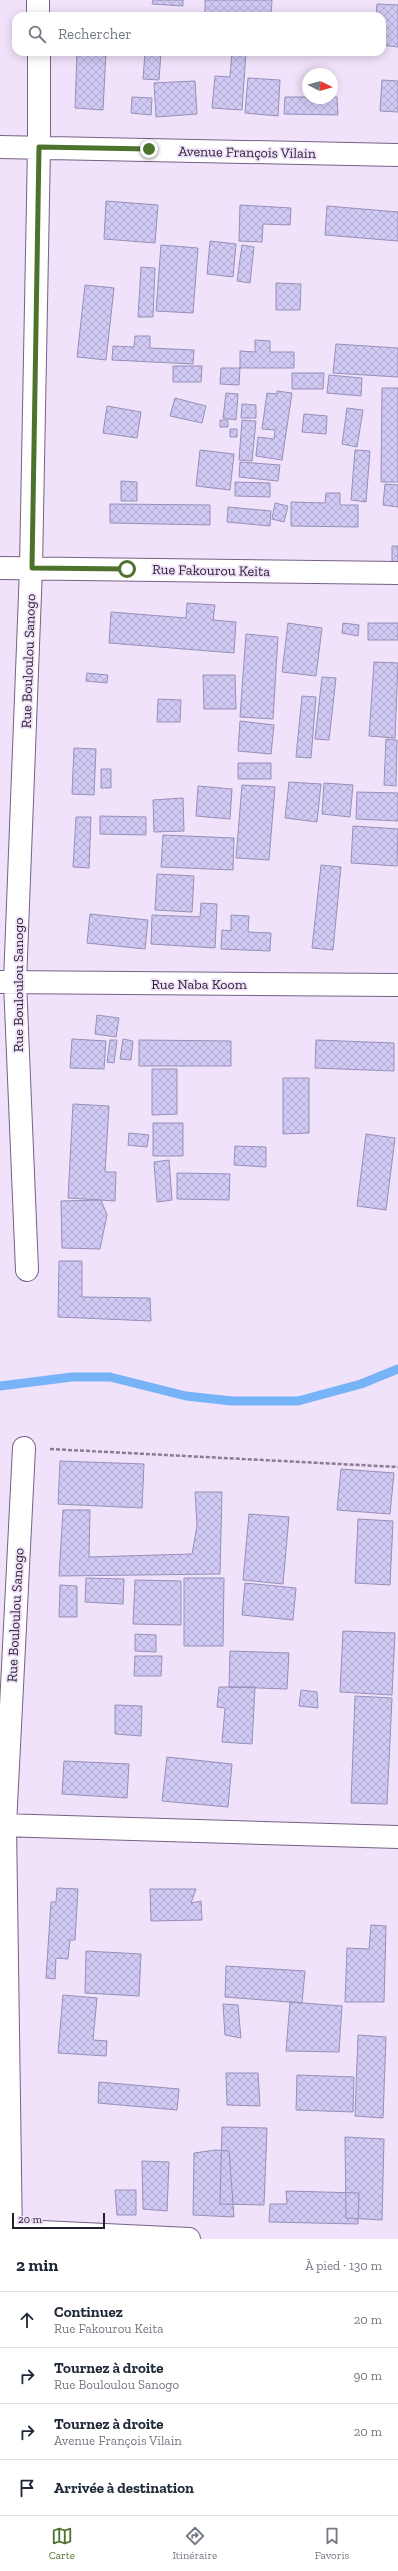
<!DOCTYPE html>
<html lang="fr">
<meta charset="utf-8">
<style>
body{margin:0;font-family:"Zilla Slab",serif;background:#f6f6f7;color:#1f2937}
.compass{position:absolute;left:302px;top:68px;width:36px;height:36px;border-radius:50%;background:#fff;box-shadow:0 2px 10px #0003;rotate:95deg}
.scale{position:absolute;left:12px;bottom:10px;width:93px;box-sizing:border-box;padding-left:4px;border:2px solid #261d2c;border-top:0;font-size:11px;line-height:14px;white-space:nowrap;color:#261d2c;-webkit-text-stroke:3px #f0e2fa;paint-order:stroke}
.stop{position:absolute;width:12px;height:12px;margin:-9px;border:3px solid #4d722b;border-radius:50%;background:#fff}
.stop.end{background:#4d722b;border-color:#fff;box-shadow:0 1px 4px #0008}
.list{margin:0;padding:0;list-style:none}
h2{display:flex;justify-content:space-between;align-items:center;height:52px;margin:0;padding:0 16px;font-size:17px}
h2 small{font-size:13px;font-weight:400;color:#747a83}
.list li{display:grid;grid-template-columns:26px 1fr auto;gap:12px;align-items:center;box-sizing:border-box;height:56px;padding:0 16px;border-top:1px solid #e0e1e3}
.list b{display:block;font-size:15px;white-space:nowrap}
.list p{margin:0;font-size:13px;white-space:nowrap;color:#747a83}
.list em{font-size:13px;font-style:normal;color:#747a83}
.icon{flex:none;width:22px;height:22px;fill:none;stroke:currentColor;stroke-width:2;stroke-linecap:round;stroke-linejoin:round}
.map{position:relative;flex:none;width:398px;height:2239px;overflow:hidden}
.search{position:absolute;background:#fff;box-shadow:0 2px 10px #0003;left:12px;right:12px;top:12px;height:44px;display:flex;align-items:center;gap:10px;box-sizing:border-box;padding:0 14px;border-radius:12px;color:#747a83;font-size:15px}
.sheet{height:276px;background:#fff}
nav{display:flex;justify-content:space-around;align-items:center;box-sizing:border-box;height:56px;border-top:1px solid #e0e1e3;background:#fff;font-size:11px;color:#747a83}
nav a{display:grid;justify-items:center;gap:2px}
nav .on{color:#4d722b}
.map>svg:first-child{display:block}
.lines{fill:none;stroke-linecap:round;stroke-linejoin:round}
.stream{stroke:#77b3f7;stroke-width:9}
.building{fill:url(#building-cross-hatch);stroke:#9790b8}
.street-casing{stroke:#776184;stroke-width:24}
.path{stroke:#897d91;stroke-width:2.5;stroke-dasharray:4 2;stroke-linecap:butt}
.street{stroke:#fff;stroke-width:22}
.route{stroke:#4d722b;stroke-width:5}
.labels{text-anchor:middle;stroke-width:3.5;stroke-linejoin:round;paint-order:stroke}
.street-label{font-size:14px;fill:#261d2c;stroke:#f0e2fa}
</style>
<div class="map">
<svg width="398" height="2239" viewBox="0 0 398 2239">
<defs>
<pattern id="building-cross-hatch" width="8" height="8" patternUnits="userSpaceOnUse"><rect width="8" height="8" fill="#cfc9f3"/><path d="M0 0l8 8M0 8l8-8" fill="none" stroke="#b2acd0"/></pattern>
</defs>
<rect width="100%" height="100%" fill="#f0e2fa"/>
<g class="lines">
<path class="stream" d="M0 1386 72 1377H110L186 1396 232 1401H298L361 1384 398 1369"/>
</g>
<path class="building" d="M153 0H183V6L152 4Z
M205 0H272L271 16 205 13Z
M377 4 398 5V47L382 45V16H376Z
M77 52H106L103 110 75 108Z
M145 52H161L159 80 143 79Z
M232 52H246L242 110 212 108 215 76 230 77Z
M248 78 280 80 278 116 245 113Z
M382 80 398 81V112L380 111Z
M195 81 197 114 156 117 154 83Z
M132 97 152 98 151 115 131 113Z
M285 97H337L338 115 284 114Z
M106 201 158 205 155 243 104 239Z
M240 205 291 208 290 225 263 224 262 242 239 241Z
M327 206 398 212V241L325 235Z
M210 241 236 244 233 277 207 274Z
M161 245 198 248 193 313 156 311Z
M242 245 254 247 250 283 237 281Z
M141 267 155 268 153 317H138Z
M276 283 301 284 300 310H276Z
M85 285 114 288 106 360 77 357Z
M135 336H150V348L194 350 193 364 112 360 113 346 134 347Z
M255 340 270 341V352H294V368H240V351L255 352Z
M336 344 398 348V377L333 373Z
M173 366H202L201 382H173Z
M221 368H240L239 385 220 384Z
M292 373H324L323 389H292Z
M329 375 362 378 361 396 327 393Z
M382 388H398V482H381Z
M277 391 292 393 282 460 256 456 258 437 274 439 275 430 262 429 267 393 277 394Z
M226 393 238 394 236 420 223 418Z
M175 398 206 406 202 423 170 416Z
M242 404 256 405V418H241Z
M107 406 141 412 137 438 103 433Z
M347 408 363 410 357 447 342 444Z
M304 414 327 416 326 434 302 432Z
M220 420H228V427H220Z
M242 420 256 421 252 461 239 460Z
M230 429H237V437H230Z
M200 450 234 454 230 490 196 486Z
M355 450 370 451 366 502 351 500Z
M240 462 280 465 278 481 239 477Z
M121 481 137 482V501H121Z
M235 482 270 483V497L235 496Z
M385 484 398 485V507L383 505Z
M326 493H340V505H358V527L291 526V502L325 503Z
M275 503 288 506 284 522 272 519Z
M110 504 210 505V525L110 523Z
M228 507 271 511 270 526 227 522Z
M392 546H398V563H392Z
M187 603 215 605 213 620 236 622 234 653 109 643 111 612 186 618Z
M288 623 322 628 316 676 282 672Z
M343 623 359 625 358 636 342 633Z
M368 623H398V640H368Z
M246 634 278 637 273 719 240 717Z
M374 662 398 663 395 738 369 736Z
M87 673 108 675 107 683 86 681Z
M203 675H235L236 709H204Z
M322 677 336 678 329 740 315 739Z
M302 696 316 697 311 758 296 757Z
M158 699 181 700 180 722H157Z
M240 721 274 725 271 754 238 751Z
M386 739 397 740 396 786 384 785Z
M74 748 96 749 94 795 72 794Z
M238 763H271V779H238Z
M101 769H111V788H101Z
M289 782 321 784 317 822 285 818Z
M324 783 353 785 350 817 322 814Z
M242 785 275 787 269 860 236 858Z
M198 786 232 789 230 819 196 816Z
M357 792 398 793V821L356 819Z
M183 798 184 831 154 832 153 800Z
M100 816 146 817V835L100 834Z
M76 817H91L89 868 73 867Z
M353 826 398 829 397 866 351 863Z
M163 835 234 838 233 870 161 867Z
M321 865 341 867 333 950 312 948Z
M157 874 194 876 192 912 155 910Z
M201 903 217 904 215 948 151 944 152 915 200 917Z
M90 914 148 920 145 949 87 943Z
M231 915 249 916 248 932 271 933 270 951 221 949 222 930 231 931Z
M97 1015 119 1018 116 1037 95 1034Z
M72 1039 106 1041 104 1069 70 1068Z
M123 1039 133 1041 131 1060 120 1059Z
M110 1040H117L114 1063 107 1062Z
M139 1040 231 1041V1066H139Z
M316 1040 394 1043V1071L315 1068Z
M152 1069H177V1114L152 1115Z
M283 1078H309V1133L283 1134Z
M73 1104 109 1106 105 1172H116L115 1201 68 1198Z
M153 1123H183V1156H153Z
M129 1133 149 1135 147 1147 128 1145Z
M366 1134 395 1138 386 1210 357 1206Z
M235 1146 266 1147V1167L234 1165Z
M169 1160 172 1200 157 1202 154 1162Z
M177 1173 230 1174 229 1200 177 1199Z
M101 1200 107 1215 100 1249 62 1248 61 1201Z
M59 1261H82V1297L150 1298 151 1321 58 1317Z
M60 1461 144 1464 142 1508 58 1504Z
M341 1469 394 1473 390 1514 337 1510Z
M195 1492H222L220 1574 59 1576 63 1510H90L89 1557 192 1554 197 1526Z
M249 1514 289 1517 283 1584 243 1580Z
M358 1519 393 1521 390 1585 355 1583Z
M86 1578 124 1579 123 1604 85 1602Z
M184 1578H224L223 1646H184Z
M135 1580 181 1581V1625L133 1624Z
M245 1583 296 1588 293 1620 242 1615Z
M60 1585 77 1586V1617H59Z
M343 1631 395 1633 392 1695 340 1692Z
M135 1634 156 1635V1652L135 1651Z
M230 1651 289 1653 287 1689 229 1687Z
M135 1656H162L161 1676H134Z
M219 1687H255L252 1744 222 1742 225 1708 217 1707Z
M301 1690 317 1692 318 1708 299 1706Z
M355 1696 392 1698 387 1804 351 1803Z
M115 1705 142 1706 141 1736 115 1734Z
M167 1757 232 1764 228 1807 162 1801Z
M64 1761 129 1764 127 1798 62 1794Z
M57 1888 78 1889 75 1940H70L68 1959 56 1958 55 1979 46 1978 51 1902H56Z
M150 1889H196L191 1903 201 1901 202 1920 151 1921Z
M371 1925 386 1926 384 2002H345L347 1948 369 1949Z
M86 1951 141 1954 139 1996 85 1993Z
M226 1966 305 1971 302 2003 225 1997Z
M63 1995 97 1998 93 2040 107 2041 106 2056 58 2053Z
M290 2002 342 2006 339 2052 286 2051Z
M223 2004 238 2005 241 2038 225 2035Z
M358 2035 386 2037 383 2118 355 2116Z
M226 2073H258L260 2106 227 2105Z
M297 2075 354 2077 353 2112 296 2110Z
M99 2082 179 2089 177 2110 98 2103Z
M222 2127 267 2128 264 2205 220 2204Z
M345 2137 384 2139 382 2220 346 2218Z
M216 2150 229 2151 234 2217 193 2215 194 2153Z
M142 2161 169 2162 167 2211 143 2209Z
M115 2190H136V2215H117Z
M286 2191 359 2193 358 2224 269 2222 270 2204H287Z"/>
<g class="lines">
<g class="street-casing">
<path id="street" d="M38 0V16
M0 147 398 155
M0 568 398 573
M1 982 398 985
M27 1270 15 982 31 568 39 147V52
M0 1825 398 1837
M0 2230 189 2239
M11 2239 5 1825 24 1448"/>
</g>
<path class="path" d="M50 1449 398 1467"/>
<use href="#street" class="street"/>
</g>
<g class="lines">
<path class="route" d="M127 569 32 568 39 147 149 149"/>
</g>
<g class="labels">
<g class="street-label">
<text transform="translate(247 152) rotate(1)" y="5">Avenue François Vilain</text>
<text transform="translate(211 570) rotate(1)" y="5">Rue Fakourou Keita</text>
<text transform="translate(28 661) rotate(-88)" y="5">Rue Bouloulou Sanogo</text>
<text x="199" y="989">Rue Naba Koom</text>
<text transform="translate(18 985) rotate(-90)" y="5">Rue Bouloulou Sanogo</text>
<text transform="translate(15 1615) rotate(-87)" y="5">Rue Bouloulou Sanogo</text>
</g>
</g>
</svg>
<svg class="compass" viewBox="-18 -18 36 36"><path d="M0-13l5 13h-10z" fill="#e53935"/><path d="M0 13l5-13h-10z" fill="#747a83"/></svg>
<div class="scale">20 m</div>
<div class="stop" style="left:127px;top:569px"></div>
<div class="stop end" style="left:149px;top:149px"></div>
<div class="search"><svg class="icon" aria-label="search" viewBox="0 0 24 24"><circle cx="10" cy="10" r="6"/><path d="M15 15l6 6"/></svg>Rechercher</div>
</div>
<section class="sheet">
<h2>2 min<small>À pied · 130 m</small></h2>
<ul class="list">
<li><svg class="icon" aria-label="ahead" viewBox="0 0 24 24"><path d="M12 20V5M6 11l6-6 6 6"/></svg><div><b>Continuez</b><p>Rue Fakourou Keita</p></div><em>20 m</em></li>
<li><svg class="icon" aria-label="right" viewBox="0 0 24 24"><path d="M7 20v-9h11M14 6l5 5-5 5"/></svg><div><b>Tournez à droite</b><p>Rue Bouloulou Sanogo</p></div><em>90 m</em></li>
<li><svg class="icon" aria-label="right" viewBox="0 0 24 24"><path d="M7 20v-9h11M14 6l5 5-5 5"/></svg><div><b>Tournez à droite</b><p>Avenue François Vilain</p></div><em>20 m</em></li>
<li><svg class="icon" aria-label="arrive" viewBox="0 0 24 24"><path d="M6 21V4h12l-3 4 3 4H6"/></svg><div><b>Arrivée à destination</b></div></li>
</ul>
</section>
<nav>
<a class="on"><svg class="icon" aria-label="map" viewBox="0 0 24 24"><path d="M3 6l6-2 6 2 6-2v14l-6 2-6-2-6 2zM9 4v14M15 6v14"/></svg>Carte</a>
<a><svg class="icon" aria-label="directions" viewBox="0 0 24 24"><path d="M12 3l9 9-9 9-9-9zM9 14v-3h6M13 9l2 2-2 2"/></svg>Itinéraire</a>
<a><svg class="icon" aria-label="saved" viewBox="0 0 24 24"><path d="M7 4h10v16l-5-4-5 4z"/></svg>Favoris</a>
</nav>
